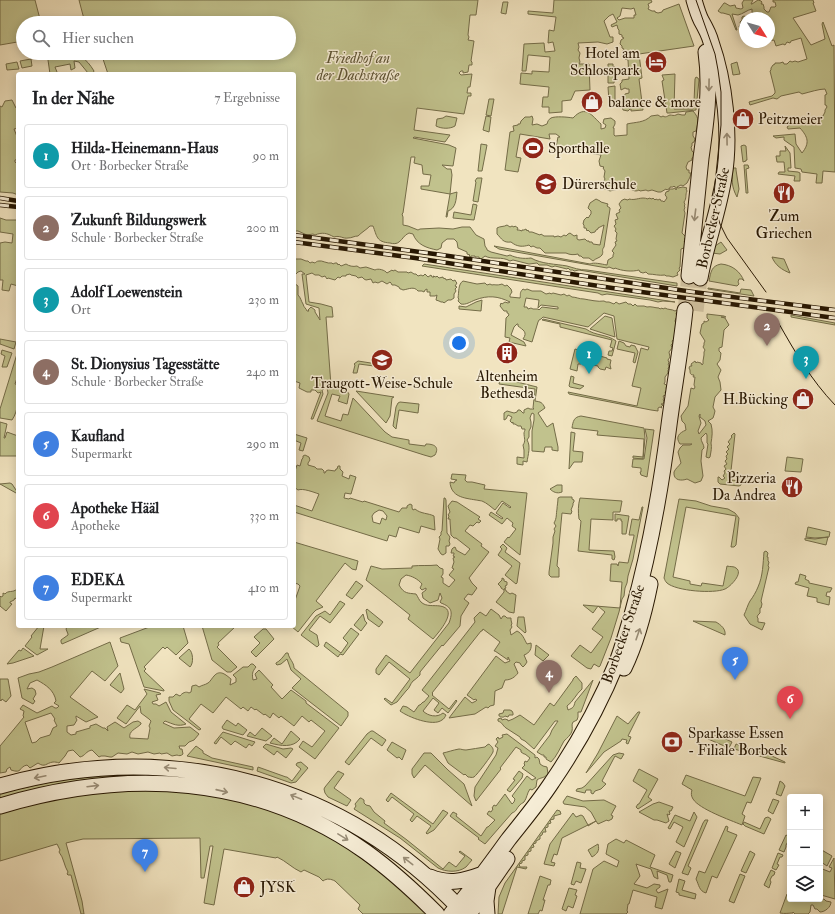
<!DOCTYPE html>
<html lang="de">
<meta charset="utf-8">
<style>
body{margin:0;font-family:"IM FELL Double Pica",serif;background:#f6f6f6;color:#202124}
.controls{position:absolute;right:12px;bottom:12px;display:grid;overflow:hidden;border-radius:4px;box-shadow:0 2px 10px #0003}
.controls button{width:36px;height:36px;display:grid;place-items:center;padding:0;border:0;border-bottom:1px solid #e0e0e0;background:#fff;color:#202124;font:20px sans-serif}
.compass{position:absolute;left:739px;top:12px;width:36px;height:36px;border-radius:50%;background:#fff;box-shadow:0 2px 10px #0003;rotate:127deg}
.you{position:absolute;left:459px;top:343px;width:14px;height:14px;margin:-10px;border:3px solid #fff;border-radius:50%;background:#1a73e8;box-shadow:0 0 0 6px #1a73e833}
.badge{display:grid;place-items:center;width:26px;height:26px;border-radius:50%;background:#2563eb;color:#fff;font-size:13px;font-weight:700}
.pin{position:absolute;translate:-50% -33px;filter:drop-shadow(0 1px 2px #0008)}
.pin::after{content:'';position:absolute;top:21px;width:14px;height:12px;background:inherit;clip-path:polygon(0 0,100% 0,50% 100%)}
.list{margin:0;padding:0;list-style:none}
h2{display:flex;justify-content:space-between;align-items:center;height:52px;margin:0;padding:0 16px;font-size:17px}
h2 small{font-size:13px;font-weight:400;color:#757577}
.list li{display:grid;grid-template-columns:26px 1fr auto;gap:12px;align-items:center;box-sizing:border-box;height:64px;margin:0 8px 8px;padding:0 8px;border:1px solid #e0e0e0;border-radius:4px}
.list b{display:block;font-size:15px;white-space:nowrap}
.list p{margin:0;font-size:13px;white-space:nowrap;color:#757577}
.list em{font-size:13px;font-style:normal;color:#757577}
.icon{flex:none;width:22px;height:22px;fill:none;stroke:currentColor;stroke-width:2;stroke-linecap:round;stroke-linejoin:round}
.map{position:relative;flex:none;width:835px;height:914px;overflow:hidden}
.search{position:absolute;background:#fff;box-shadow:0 2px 10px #0003;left:16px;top:16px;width:280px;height:44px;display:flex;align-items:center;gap:10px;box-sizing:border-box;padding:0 14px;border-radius:22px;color:#757577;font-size:15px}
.panel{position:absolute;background:#fff;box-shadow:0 2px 10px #0003;left:16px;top:72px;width:280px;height:556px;border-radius:4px}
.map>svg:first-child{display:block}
.green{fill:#c1c28d;stroke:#746c48;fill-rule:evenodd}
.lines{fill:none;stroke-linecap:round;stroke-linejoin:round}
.secondary-tunnel{stroke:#d3c5a4;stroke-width:15;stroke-dasharray:15 8;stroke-linecap:butt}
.secondary-casing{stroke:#271702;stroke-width:17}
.secondary{stroke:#f6edd6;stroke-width:15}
.tram{stroke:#271702;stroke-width:1}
.rail-casing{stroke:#271702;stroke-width:4.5}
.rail{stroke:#f6edd6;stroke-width:3;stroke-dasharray:9;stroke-linecap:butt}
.oneway{stroke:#998d77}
.labels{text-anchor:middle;stroke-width:3;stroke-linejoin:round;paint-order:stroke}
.poi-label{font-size:15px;fill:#271702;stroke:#f6edd6;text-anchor:start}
.park-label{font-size:15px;font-style:italic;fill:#5d5333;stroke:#f6edd6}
.street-label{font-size:15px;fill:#271702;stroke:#f6edd6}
</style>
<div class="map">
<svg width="835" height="914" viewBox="0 0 835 914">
<rect width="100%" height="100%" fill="#f1e4c0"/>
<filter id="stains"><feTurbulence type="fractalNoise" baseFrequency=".005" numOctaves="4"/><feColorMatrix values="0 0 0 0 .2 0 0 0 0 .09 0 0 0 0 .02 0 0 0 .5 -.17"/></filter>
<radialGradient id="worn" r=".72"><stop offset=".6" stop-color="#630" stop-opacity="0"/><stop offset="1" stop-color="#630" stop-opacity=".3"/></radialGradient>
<path class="green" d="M0 0H35L41 23H23V41L0 45Z
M79 0H478L476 15H470L468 35 469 37 468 40 474 41 471 61 472 62V65H469L468 72 463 73V71H461L459 73 461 75 472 74 470 87H468L467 93H471V96H468L464 114 417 108 414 130 450 135 445 142 414 137 413 138 449 145 456 148 453 166 442 165 447 169H451L452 175 450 194 457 192C456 200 456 208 448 211L447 217H446L450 194 421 189V186H429L431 175 423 174 422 165 414 163 415 157H411L403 213 402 214 403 217V225L408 226 418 230 420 229 439 228 453 229 462 227H470L476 235 484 239 485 246 487 249V250L491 252 507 256 510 255C516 258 524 259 531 258 541 264 556 264 567 266 574 268 579 270 587 270L676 283H677V286L579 270 574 271 573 270H570L568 268 567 269 555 266 552 267 547 265H539L537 263 529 264 513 260 510 261C502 256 492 260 485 256L481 259 479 258V257H475V256H471V257L469 256 470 255 467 254V252L458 248 457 242 454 239H447L442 243 441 248 437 250C427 248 417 245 413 234L409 233C404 235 403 239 399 242 397 244 393 244 390 243 376 242 377 236 373 226H370C366 230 362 232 358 236 354 236 352 238 348 238 343 239 340 235 334 237 327 233 322 232 315 235L313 234 307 235 298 231H294V74H108L101 53H289V23H85Z
M554 0H651L652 2 648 4 649 7 648 9 652 11H655V12L658 13 662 12 663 10 679 4 694 46 639 54 642 78 639 79 643 110 631 111V109H630L628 111 623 110 622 106 626 103V102L623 98 625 94 629 93V89H627L625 88 621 90 620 84 622 82V80L629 79 628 60 625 59V55L627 53 623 51 624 49 622 48V46L620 44 621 40 624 38 622 37V35L619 34V30L618 29 617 25 612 27 611 25 617 22 613 14 609 16 604 21 610 37H613V42L607 44 598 42 578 43 579 47 578 50 580 53 579 58 580 62 579 64H589L590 90 575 91 571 100 562 101V112L549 113V107H542L543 97H548L549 87 520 84 521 73 532 74V71L549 72 550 57 529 55H528L526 71H522L524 44 544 43 545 52 555 51 553 42 548 43 549 30 554 31 556 17 528 14V11L553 13ZM622 8 631 9 634 8 636 15H634V18H625L619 20 617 18 620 16Z
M744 0H753L751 4H752L758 0 761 1 762 2 761 4H763L764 7V9L767 12H769L771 7H775L776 6 775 2H773V0H813L814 3H813L816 11 793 18 811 45 825 39 822 24 823 22 832 46 834 45 835 172 823 171 822 183H816L817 174 802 172 801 169 795 168 794 147 784 140V137L776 138 773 136 795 134 796 144 802 153C810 143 808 137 800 128L788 129 787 127 791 124H793C803 121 813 119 823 116L825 112V110L827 107 826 105H825V95L827 94 825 89C819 89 810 92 802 94L799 92 781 96 777 99 773 98 750 105 749 102 772 96 775 93V91L770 71 771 70V68L773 65 775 64V63H780L783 62 784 64H787L790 61 792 62 795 61 798 62 807 59 801 38 791 41 790 43 787 42 785 45 783 44 776 46 774 40 769 41V18H745V31L741 32 739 26 741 25 740 22 742 20V17L744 16 747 17 748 15 752 16 753 14 752 12V9C747 10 743 14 738 15 736 15 734 14 732 14L737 30H736L730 15 723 13H721L718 11 724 3H725L730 6 735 5 736 8 741 9 743 8 742 3Z
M503 2H508L506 14 501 13Z
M64 54C80 54 86 58 94 71L93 73H88L79 62 74 61 75 68 71 70 70 64 55 67 57 72 56 73V74H50L48 60 49 59Z
M31 59 32 66 22 68 20 61Z
M17 62 19 69 7 70 6 64Z
M737 62 740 74 733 75 731 64Z
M608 64H613V67H615L614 83H608Z
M675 74 674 109H693L694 105H696L697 103 694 102 695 79 696 77 698 78 699 80 696 110 669 113H667L662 81 664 80 662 75Z
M615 86V101L614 102 609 101 608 87Z
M489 99H494L491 116 486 115Z
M12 100 16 108 18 105V128L14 129 18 139V159L15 160V162L18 165V195L13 193 0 192V106L2 107 5 101Z
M693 111C700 119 698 122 696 131L693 132V136L695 139 694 142 692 143V146L691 147 692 151 694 153V157L692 158V160L688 162 686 167 687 170H689V173H691L690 177 687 183 683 186 681 185 677 187 678 188 683 187 687 188 686 189 687 191C685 195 687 198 684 202L685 205 684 206 685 207 684 210 685 213 682 233 686 237 684 239 685 240 684 242 686 244 684 248 681 249 680 267 679 268 680 270 677 273 678 275 673 277 669 276H666L665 275C659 276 654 274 648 274L646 272 643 273 640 272 639 270C632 272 622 271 615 268L614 269 609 267 607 268 499 249 494 246 590 264C594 262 601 264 607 265L608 260 613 257V255L614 253 612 251 616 245 615 242 617 241 616 239 617 233 615 231 616 229 614 226 616 224 615 220 618 219 616 214 620 212 619 210 621 208 619 204 622 200H623L624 199 628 200 629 199C636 201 641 196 648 199L649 198 652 199 653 198 655 200 656 199 658 200 660 199 661 201H663L664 202 667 198 666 196 665 195 666 192 669 191V189H673L675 188 676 190 677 188 675 187 674 186 673 187H670V188L667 190 666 189 661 192H658L652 190 648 191 646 190 640 191 639 190C634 193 632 188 627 189L625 187 623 188V189L620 188 619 189 614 190 610 191 608 190 602 188V186L604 182V181L605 179 604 177 605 171 603 168 604 167 600 166 599 161 601 155 556 147 558 137H560L556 134H549L550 139 520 134 516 157 521 158 518 172 505 170 510 132 514 131 513 126 518 125V124H520L521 121 525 117H530L532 116 533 119 532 125 537 124 542 126 547 124C548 121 548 120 551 118 555 116 568 117 573 118 586 104 592 116 601 124V129L605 128 606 125 603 123 604 119 611 118 615 121V124L613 128H614V135L615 136 627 135V124C635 122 644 123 651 116L658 115 661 117 663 116C666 118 667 116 670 115 672 115 674 116 676 115L678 114 682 115H685L686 112Z
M446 116 457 118 455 126C450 129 442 129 436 126L437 119 443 118Z
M486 116 491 117 489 132 483 130Z
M481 144 487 145 482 171H478Z
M744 145 746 146 747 160H746V161L743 162 741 146Z
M785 146 790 153 791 168H788V171L798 172 800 173V181H794L795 176 778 174 779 172H785L784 162H777L776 156H780V151H786Z
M744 165H748L749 168 746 169 748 193H746V192Z
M733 168H736V170L739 189 737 197C731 186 732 180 733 168Z
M477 178H482L478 202 473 201 476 182 475 181Z
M596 199 600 201 601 202 608 204 607 206 610 208V209L604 247C601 251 604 251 602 255 600 258 596 258 593 261L589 258H583L581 256H579L578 254C574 255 570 255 566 253H545L540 248H537L533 246 531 247 529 245C523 247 517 247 511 242 503 243 502 239 497 234V228C500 226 504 227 507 225L510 227 512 226 514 227 515 226 518 228 517 230H519L522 231V230H524L526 229 527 231 528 230 529 232H532L540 235 541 234 544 236H554V237L558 236 561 237 564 235 566 236 568 234 570 233 574 236 577 235V239L579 240 585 239 587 241H589V242H592L593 244 600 245 604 225 598 228V229L596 230 595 232 591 233 588 230 587 231 586 228H584V225L583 224 584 220 587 217 588 218 589 217 590 215 591 214V211L588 208 590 203Z
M473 204 477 205 474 220 453 218 454 212 471 215Z
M0 218 6 220H18V286L11 284 9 291 2 290 3 280H0V243L5 242 12 243 13 234 0 232Z
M721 242 727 250 720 254 712 253 715 246Z
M772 257 784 259 790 273C782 270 775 265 772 257Z
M294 259H301L306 261H308L310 263 312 262 315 263C316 262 317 261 319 261 322 260 327 264 332 263L333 264 335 263H337L338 265 339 264 341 266 346 264C349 266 353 267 357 266L360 268 366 267 375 270C378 268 385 270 387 273L392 270 393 271 395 270 398 272H407L408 273 411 272 414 274H416L418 276 421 275 423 276 425 274 428 277 431 275 432 277H434L433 276 436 277 437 276 439 278 443 277V278L446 279V280L451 279 453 281 455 280 456 282 457 283 455 286 457 287 455 289 456 291 454 294V298L451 300H448L444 303 443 302H441L439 301 436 300 437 295 435 296H430V292H427V289L425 290 424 292 422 291H418C414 286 409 289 403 290L401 289H400L399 287 395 285H392L391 283 390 282 387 284 382 281 378 283 375 282 373 283 371 279 366 280 364 279 362 277 358 278 356 276 351 275 350 274 346 275V276H342L340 278 338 277 335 280 328 278 327 279 325 276 322 277 319 275H315L312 273 306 275 309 302 321 304 332 307 333 317H326L331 386 343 385 349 394 347 404 338 401 340 396 332 394 325 416 341 421 343 414 348 415 353 398 385 432 392 437 409 440V444L425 446 426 444C433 444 440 446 435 455L431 457 424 455 317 421 328 393 326 381 325 382H323L324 389 322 390 323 394 313 419H311L321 392 318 393 315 390H311V392H307L299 388 300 383 294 381V283L298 286V295C301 298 301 301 303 304 304 308 306 308 307 311H309L308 310 311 307 315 310V312L320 320 319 308 306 304 302 274H305L301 271 298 272 296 274 294 273Z
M424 264 675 302 663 301 658 302 650 300 607 294 602 295 598 293 422 266Z
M721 264C732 265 740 271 744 281L742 279H739L738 282 739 284 737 286 709 281C711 272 711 266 721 264Z
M463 281 477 284 485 283 487 285 490 284 492 285C495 284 496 286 502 284L505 286 507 285 511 289 512 292 510 295V297L520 298C521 294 519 293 523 289L525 290 527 289 532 291H541L546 294 550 293 551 294 553 293 561 295 564 294 567 296 569 295 572 297C576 297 579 299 584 299 590 300 598 302 604 301L606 302H609L614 304 616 302 619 304 626 302 628 304H631L633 306 635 304 637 306H644L647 307C651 306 655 308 659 308L660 309 662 308 663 309 665 308C668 310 672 309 675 311L677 310 678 311 676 313 677 317 676 318 675 321 677 326 675 328 676 330 674 339 672 341 673 343 671 345 672 348 669 352 670 357 668 360 669 363 668 364 669 366 668 369H669L668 370V373L665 377V382L664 384H665L667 386 666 388 667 390 665 392 666 395 663 396 664 398 663 400 664 401 663 404H661L663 405 661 407 662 408 660 407 658 408V411L651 410 569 394 568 392 637 406 641 388 632 386 641 348 648 350 649 347 617 339 614 316 604 313 588 327 543 317 541 319 539 320 538 322 532 342 523 339C528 332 523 330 518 326V324H517L514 327 511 335 524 342 526 346 509 342 510 338 505 337 506 318 509 315 508 313H507V311H504L500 306 501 303 502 304 505 302 508 303 510 302C498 296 488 295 475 300 470 302 466 305 461 304L458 301 459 299 458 298C459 292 458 284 463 281ZM526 298 539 300 538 308 541 305 558 307V309L542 307 539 310 538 309H533L531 308 528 309 527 307H524Z
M708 288 740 293 741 289 751 290 754 296 708 289Z
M482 300 481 311 459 309V306L466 307 476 302Z
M707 314 724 316 726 317H721L725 318 729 325 724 330 722 347 719 348V351L721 353 720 360 717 364 721 370 718 377 720 382 721 390 715 397 713 407 715 411 714 415 713 418 708 421 711 424C713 431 712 437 711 443 712 448 711 451 710 457L709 458 706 457 708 444 707 443V435L706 433 701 438C701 442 704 444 704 448L702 450 701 461 703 476 701 481 695 483 687 479C682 481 673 481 674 472 675 469 679 466 681 463L678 452 680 448 683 445H690L692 444H680C675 437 679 433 686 430L685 424 682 421 681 416 688 406 691 388 694 389 695 387 694 385 695 377H693L694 375C690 375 690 373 690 370L689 368 690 366H692L691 364 695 361 696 363 697 362 701 363 702 365 703 364V361L704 355V352L705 350 703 347 704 345V343L705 341 700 333 702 324 704 323V321L706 322 709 320 707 318ZM700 414V417L705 421 706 425 699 434 698 431 701 423 699 416Z
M791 315 835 323V325L791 317Z
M605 316 612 318 615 337 590 329Z
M543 319 586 329C595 336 607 334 616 341L612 356 608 355 609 351H612L613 348 610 347 612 340 560 327V324L542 320Z
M0 339 16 342 14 349 0 344Z
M619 341 624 343 626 346 630 347 631 345 635 346 638 352 635 363 633 362 635 353 617 349Z
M575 349 607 358V359L611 360 610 365 611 369 606 367 605 370 600 369 598 367V366L582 363 581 364H578L577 371 570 369Z
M2 350 12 353 7 367H2L5 356 1 354Z
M17 354 18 355V375L15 384 18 385C18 397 19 410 12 420L0 418V409Z
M358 361 390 366 389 368 359 364 357 373H353L355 365 354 364Z
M571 376 574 377 573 383 584 386 580 389 570 387 569 386Z
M505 377H509L508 381H511L512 378 515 379 517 382 537 387 535 401C541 402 542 402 545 408L538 413 547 427 553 423 558 447V451L552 450V447H545L544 452 532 451V431L534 420V414L532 413 531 415 530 418 531 422V427L529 431V437L527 440C531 446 528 455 527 462L523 461V465L517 464V457L524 458V450L523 445C526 441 524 438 524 433 524 432 525 431 525 429H522L521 426H518L515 424H513V422L512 423 510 421 512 417 508 415 506 419 504 420V413L507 411 514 413 517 412 518 410H520L523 413H524V410L528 408 530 409H534L533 408 535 389 499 384 500 379Z
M356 391 394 397 392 398 390 416 386 423Z
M400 402 419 404 418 413 399 410 396 429 393 426 396 407 398 403Z
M581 416 644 428 645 438 643 459 633 458V456L643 457 644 439 597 435 598 431 572 428C573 421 574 417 581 416Z
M0 422 7 424 4 438H5L7 432 18 436V456H0Z
M645 429 654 430 647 477 641 475 640 472H641V468L632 467 633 459H644L647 438Z
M571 432 575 433 573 451 583 452 582 462H574L569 469Z
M734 433 735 434 730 480 742 481 741 485 739 486 720 484 718 482V477H719L722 480 725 478 723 476 725 473 724 471 726 469 724 466 727 464 725 461 727 459 726 456 728 454 726 452 729 449 727 447 730 444 728 442 732 437 731 436Z
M294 434 307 438 303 451 299 450 301 443 294 440Z
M305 455 309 457 310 460 308 463V465L315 467 317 469H322L324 471V473H325L326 471 328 470 335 471 336 469H337L338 466H340V469L343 472 342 476 349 479 350 475 356 477 351 494 345 493 344 498 349 499 350 498 363 502 364 501 399 512 402 508H407V506L410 504 412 505V508L413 510 415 509C421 514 428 513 434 516L435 530 421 526 419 533 399 527 396 537 389 535 387 541 294 512V505L312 511 319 494C313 492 303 488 298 490L294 487V474L297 465 300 466 302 459 303 458V456ZM379 510 383 511 387 516 386 520 382 518 380 524 373 522 372 516 374 513Z
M787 457 803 459 801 472 785 471Z
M452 474 466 475 465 480 467 482H472L485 485 484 489 527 493 520 555 504 542 508 537 509 538 516 529 512 526 513 523 507 518 502 524 489 515 491 512 502 519 503 518 496 513 503 503 510 508 511 507 502 501 495 510C491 507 487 503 482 501 482 501 476 500 476 500 464 498 451 497 450 482L454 483 455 481 457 480 451 479Z
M10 483 12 484 18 493H16L0 484Z
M557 485H562V492C557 494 553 492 550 489Z
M560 497H572V499L574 500V502L573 503V505L571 510 572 511 571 514 562 513 557 566 559 568V577H551L549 575V572L553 543V537L555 531 554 529 556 526 554 523C557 518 556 514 557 509 557 506 558 502 558 498Z
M444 498H445L446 500 447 533 450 537 449 541 450 544 449 546H446V553L443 555 441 554 438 549 440 539 439 537 441 535V532L442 531Z
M580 498 622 501 620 512H613V520L591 519 589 550 614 551 615 557 614 560 612 559V555L578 551 581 521 579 519C578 512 578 505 580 498Z
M679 499 696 501 711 506 728 509 735 513 739 518 736 545 734 547H731L736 516 686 507 673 577 690 581V584L701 586 702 583 723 586 727 566C730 567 734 566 736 568 744 573 730 587 725 589 714 594 676 591 667 583 665 581 665 580 664 578Z
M452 501 457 502 480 517 478 519 481 521 479 523 477 522 473 526 470 525 465 531 482 544 481 546 489 552 469 578 472 583 477 588 472 595 468 594 464 599 469 603 461 616 460 626 443 646 442 645 420 672V675C418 677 416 679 413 681 410 684 410 688 406 691L397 702 391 705 384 699 385 698 392 703 410 679 389 662 379 675 376 673V669L386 655 410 673 449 623C453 612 452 607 441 603L440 602 442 598 440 593 438 600 430 603 423 598 422 593 426 590V588L422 590 420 588 422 584C418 579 412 576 406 575L401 579 399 585C404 594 408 593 416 594 418 597 419 600 421 602 426 607 434 605 440 606 460 609 438 633 433 639L408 619 410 615 366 580 371 566 382 569 412 568V566C421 565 429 566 437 565L440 568 443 569V574L441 577 443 578V583L449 587 455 580 449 575 454 569 452 568 454 562 453 558 455 557 453 556 454 554V553H451L452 549 453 548 455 547 456 549V550L465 555 470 549 456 538H454L451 535 450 521V519H448L449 516 448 515 450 512 448 506Z
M642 507H643L633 559 628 576 627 583 625 588 624 596 622 599 619 612 611 638 600 666 599 667 594 664 591 669 587 668 571 656 580 645 591 653 603 637 592 629 605 612 598 606 593 613 583 605 620 608 622 582 610 581 611 564H617L618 566 619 562 628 563 634 536V535H629L632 519 639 520Z
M615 514 629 516 626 534H622V521H621V519H617V521H615Z
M808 527 830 532 829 537 815 538 806 537Z
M828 537 826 545 805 540V538L815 539Z
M294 542 358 561 356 570 352 569 345 563 316 601 323 607 316 610 313 613 298 632 291 626H294V603L300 586 298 584 294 583Z
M503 544 507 548 505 552 520 563 517 583 516 584 505 575 512 566 498 555 502 549 500 547Z
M766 551 768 553 767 557H768V561L769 562 768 566 769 567 761 601 762 604 761 608H760V613L758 615 757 617 758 618V622L765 623 762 630 750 624 744 615C746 611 748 604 750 601 753 597 756 592 758 587 763 576 763 563 764 552Z
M800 574 806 576 805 579 809 581V583L832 588 830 592H827L826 596 830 597 829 605 817 602V598L807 596 809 588 795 584 796 582H798Z
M502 578 504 579V581L507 582V585L505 586 506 588 504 589 506 590V591L510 594 512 593 516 595 514 613 509 612 496 602 504 592V590L501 588V587L498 584 502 580Z
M356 581 363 586 352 599 346 595Z
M17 589 18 590V600L15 598 14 600 10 602V603L12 604 6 611 0 606V596L1 597 3 596V593L5 594C8 590 13 593 17 589Z
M340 601 345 604 330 623 320 616 309 630 317 635 319 645 317 647 301 635 316 616 325 611 330 615Z
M367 609 383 622 379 627 368 619 366 610Z
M491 609 499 615 501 619 503 616H505L507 618H511V620L512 624 511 625 512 627 510 630 511 635 517 631C523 634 524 639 527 644L531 643C532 648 530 653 524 655L527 662 525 665 523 667 521 665 520 663 516 662 514 664 518 673C515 677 511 680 505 680L502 688 495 691 494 705 490 706 488 708 486 707 475 714 449 718 465 697 472 703 476 701 477 700 475 699 474 700 467 695 496 656 505 663 510 661 508 657V660L495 651H494L500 642 483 629 482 631H481L432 693 433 694 432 695 449 709 456 700 457 701 448 713 442 708 438 713 434 710 439 703 433 698 423 711C428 716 437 718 443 713L446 715C445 717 444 719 442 720 433 727 408 717 400 711L403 706 407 707 414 712 419 705H420L423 702H424L429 696 422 690 475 622 474 618 480 612 486 616Z
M363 614 365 621 367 623 361 631 354 625Z
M518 617H524L526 632 525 633 517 626Z
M693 621 716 622C721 625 726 629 725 635Z
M39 626H44L40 649H48L37 655 25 646 32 637 31 636Z
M66 626H103L62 644 61 642V640L68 635V634L66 629 67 627Z
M152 626H183L188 643 176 655 167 647 165 649 163 647 144 667 146 669 144 671 164 690V691L144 687 129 644 121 642 120 638Z
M202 626H236L218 643 219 645 217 647 237 667 231 672H227L212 660Z
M351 628 359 634 343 655 340 654 338 657 324 646 326 642 341 653 348 643 343 638Z
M263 629H266L274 639 256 657 251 652 260 643 254 637Z
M110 642 118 666 105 681 92 671 70 697 98 717 86 722 76 716V718L77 720 74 725 67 726V732L71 735 76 734V732L90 728V726L96 724 103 728H105L108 731 107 727 115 722 124 728 133 722 138 721 141 723V724C136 729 128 731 130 738L148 739 150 728 149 726 151 721 149 719 141 713 140 706 126 724 117 718 127 705 135 710 147 694 144 689 160 693 161 694 156 695 158 700 152 702 153 704H156L159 706 166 702 171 712 186 724C178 727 173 724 165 721L163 723 174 728 190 727 199 734 194 740 189 742 185 746H179L180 749H182L183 754C181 756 179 756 177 755L172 756 167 753 161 754 160 753 154 754 148 752 138 754 132 752 127 754 118 753 112 757H110L105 756H101L99 757 92 750C86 751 85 756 80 757L73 750 68 751 65 756 59 763C57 762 55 762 53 762 46 763 45 768 38 763L30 768 27 765C18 767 23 774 11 770L10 767 7 769 6 772 0 773V746L24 717 23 716 24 711 20 709 23 705 37 713 52 706 55 708H57L59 706 54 703 56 701C54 690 46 685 37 680L30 683 27 689 32 688 35 690 36 694 33 699 35 701 33 704 22 698 18 678 29 674 39 672 52 667ZM51 713 55 719 54 720 57 726 53 728 50 735 40 738 36 742 32 743 25 722Z
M536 645 549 655 543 661 535 655Z
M23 648 34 656 13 663 7 664 19 650 21 651Z
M189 649C193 652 194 663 190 667L179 658Z
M286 653H288C289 659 294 662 294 668L348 712V716L341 726 292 688 301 679 291 670 287 659 281 664 277 665 276 664V663C280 661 283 657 286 653Z
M251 664H253L256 667C252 672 252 674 253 680L257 679 255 674 259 670 273 685 271 687 282 699 291 690 306 701V703L339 728 315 759 299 747 303 741 312 747 325 731 311 720 309 722 302 716 294 726 281 716 279 718 273 713 270 718 265 714 264 715 256 709 255 710 251 707 248 711 243 707 241 709 226 697 213 713 201 704 189 719 201 729 199 730 173 710 169 701V697H173L176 694 180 696C182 693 186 691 189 693L191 692 192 686 196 685 199 687C202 685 205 685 208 683 210 682 212 678 214 676 220 669 226 675 231 679L230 685 236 682V678L233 675 243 667H248Z
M120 673 124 689 121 693 110 685Z
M576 676 582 683V689C576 694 573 702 567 706L568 710C573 708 574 707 575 702L593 680 581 712H578V717L577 720 573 722C571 725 573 727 572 731 571 735 567 738 564 741 560 748 557 756 551 762L546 759V757H544V755H542L537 752 550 735 552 730 558 721H555L534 749 525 741 521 739 520 737C515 734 511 731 506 728 502 725 503 723 498 721V719L501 718 502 720 505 719 508 720V721L513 719 520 715 534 725 550 703 554 706 573 680V679Z
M0 679H8L11 696 6 702 2 699 1 701 0 700Z
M504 710H510L512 711 513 713V715H509L508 717 505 716C503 718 501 717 499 716V714L503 713Z
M638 712H640L628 736 631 737 628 744 626 743 627 740 622 739 621 741 604 752 586 773 598 753 617 716 628 724Z
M227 720 236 726 238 723 247 730 243 735 223 729 222 727Z
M262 728 272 736 266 741 247 736 250 732 255 736Z
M291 731 300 739C293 748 281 746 270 743L274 738 282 744Z
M371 731H373L386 740 382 746 371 738 349 765 345 762 367 734Z
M223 732 255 742 252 746 249 744 246 748 235 741 231 745 221 737 216 744 214 743Z
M507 734 535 755V758L537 757 539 759 540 764 543 766 547 767 548 774C543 779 541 777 537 780L536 787 532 790 530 789C527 793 527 798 524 802 523 803 520 804 519 806 516 809 517 811 512 813L485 844 478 839 479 838 450 816 453 812 457 814 456 816 481 836 487 827H488L495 820 487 814 489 811 491 812 493 809 492 808 494 805 496 806 505 794 507 797 512 804 514 802 515 799 512 796 527 776 532 780 536 778 522 768 525 765 524 764 525 761 527 762 530 758 525 754H524L521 752V750L516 747 500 768 501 769 476 801 474 796 475 787 496 755 498 748 495 746 498 742 496 739 498 737 499 739 503 737 502 735Z
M717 735 732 742 729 748 708 739Z
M392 742 406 750 402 760 399 757 397 758 387 750Z
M266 744 283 749 291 748 293 749 286 758 277 751 274 755 263 747Z
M489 744C491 746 494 748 493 752 492 755 477 775 474 777 472 778 470 777 468 777L465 774 464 775 448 763 443 753C448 752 453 750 459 749 461 749 463 750 466 750 472 749 479 748 485 747L487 745Z
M736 744 757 752H763L785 762V763L734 749Z
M196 746 203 751V753L212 758 253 767V770L187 756Z
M424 753H431L448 770 464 784 472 806 425 765 414 778 412 774V769Z
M619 753 624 754 621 759 615 756 602 781 606 784 601 789 595 791 593 794 591 793V790H586L585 793 576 791 577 789 582 788 585 786 613 755Z
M301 762 308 768 296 782 291 783 257 771 258 767 286 777H287L292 781 301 769 296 765 297 763Z
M639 769 658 779 648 797 652 800 638 809 636 807 638 804H639L647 790 633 781Z
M338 771 344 774 334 788 351 800 347 806 328 797 325 793 324 789 325 787Z
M519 771 523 774 522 778 511 791 510 792 507 790 515 780 513 779Z
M134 773 216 781 142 776 118 777 97 779 0 799V793L59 780Z
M686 775 745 796 753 777 761 778 751 803 747 802 742 814 745 816 742 825C730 820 699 809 693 799 691 796 691 793 692 790L682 784Z
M780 781 783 783 785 786 781 796 776 794Z
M179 784 311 821 437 914H363L358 909 360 905 335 881C331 879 327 878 323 881L319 877 304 870 301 872C292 868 286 861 277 857L276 858 224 849 214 905 204 903 213 846H210L204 878H201L200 838 83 839 66 843 82 901 84 914H81L71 875H68L67 874 68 872C64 866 64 858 59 852L60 850 57 844 0 861V806L22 799Z
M391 793 433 824 443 810 448 813 434 830 427 834 426 833 431 826 417 816 412 822 410 820 414 814 392 797 388 802 386 800Z
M567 796 583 801 604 800 616 806 611 815 613 816 612 819 608 821 607 820 598 824 596 821 588 826V825L562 838 557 855 554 854 551 862 555 863 554 866 544 864 550 844 573 813 576 817 581 815 583 816 588 825 596 821 591 812 585 807 564 804 563 802Z
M360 798H361L364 800V803L366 805 370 806 374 812 385 821 384 823 407 840 443 869 449 862 456 867 465 856 459 852 460 851 472 860C470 862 468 865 466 867 458 873 446 872 438 868L400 838 354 809 356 806 355 804Z
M773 799 779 801 773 814 768 811Z
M659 802 673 807 671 811H669L670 814 669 815 667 814 669 821 666 823 657 820H654L639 812 653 804Z
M557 810 560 811 561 814 554 816V819L550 820 551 823 548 824V827L545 828 546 832H543L542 835 540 836V839L536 841V843L533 844 534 847 531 848V851L528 852V855L525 856V860L522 861V863L519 864 520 867H527L526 869 517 867 502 914H498L499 897 505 883Z
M694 812 697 817 684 847 676 842 683 827 674 822 670 829 668 828 675 815 690 821Z
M768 817 771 819 764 834 745 826 743 824 744 822 760 829 765 818Z
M705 820H708L688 866 691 868 688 875 682 873 703 823Z
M726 826 728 827 727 831 737 835 717 878 712 876 706 893C699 891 699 885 696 879L699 871 705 873Z
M786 835 790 837V838L786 845V847L784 852 779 850Z
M616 839 624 843 626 840 655 855 650 867 673 875 671 882H669L667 875 657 871 658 879 654 877 651 869 636 864 640 876 634 884 647 888 654 884 660 885V887L656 890 658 893 668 889 662 909 655 907 657 897 633 890 629 904H628L627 911 628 912 626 914H580L593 869 604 861 617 867 619 861 606 854 608 844Z
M598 844C600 851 597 854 592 857L588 850Z
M820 849 832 856 827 866 821 862 820 863Z
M676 851 681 853 675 868 669 864Z
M750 851 755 854 746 873 741 871Z
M778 853 783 855 782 857H780L777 864 779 865 776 870 772 868Z
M834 858 835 899 821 895 820 897V868L830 872 832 868 829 867Z
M577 862 581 863 580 868 586 869 581 883 576 881 574 885 571 884Z
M771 870 775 872 774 875 772 876 770 880 771 882 769 888 764 885Z
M740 874 745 876 734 903 729 901Z
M540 876 551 880 550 885H548L543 900H545L542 911 540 910 538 914H528Z
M679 879 685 881 682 890 696 894 695 899 679 895V893L676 892Z
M569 888 577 890 575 895 577 896 573 908 568 906 566 911 562 909Z
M790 892V899H814L818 901 824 899 826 901 831 902C831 907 825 912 820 912L817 909H815L813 905H811L810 912 808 914H795L793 912V913C789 913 785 914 780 913L787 894 789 895Z"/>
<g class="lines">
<path class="secondary-tunnel" d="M685 310 689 276
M696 311 700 278"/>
<g class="secondary-casing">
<path id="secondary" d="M694 0C696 7 698 14 701 20 705 27 709 34 711 42 725 82 731 136 724 177 719 211 706 244 700 278
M689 276C693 237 697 197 701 158 706 123 711 88 706 52
M624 668C637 641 644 614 650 584
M0 786C170 738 343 782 464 913
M0 806C126 768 256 774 366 852 391 870 415 892 437 914
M430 877C449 885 464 881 483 874
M451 914C472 890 490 865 508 840 523 821 539 802 552 782 578 744 600 704 617 662 623 646 628 628 633 611 650 550 661 488 669 425 674 387 681 349 685 310
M469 914 507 859
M487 914 486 901 488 887"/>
</g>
<use href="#secondary" class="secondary"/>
<path class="tram" d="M696 0 715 54 718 70 721 92V125L714 194 716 211 720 224 727 238 766 292
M778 322C795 352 811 380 835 405"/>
<g class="rail-casing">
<path id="rail" d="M0 198 18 201
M0 205 18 207
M294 235 442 255 693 292 835 310
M294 242 415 258 612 288 835 318"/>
</g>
<use href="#rail" class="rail"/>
</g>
<defs><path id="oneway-shaft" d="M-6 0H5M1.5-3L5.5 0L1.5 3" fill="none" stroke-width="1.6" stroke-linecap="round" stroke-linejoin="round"/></defs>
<g class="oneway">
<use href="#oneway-shaft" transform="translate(709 85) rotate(91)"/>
<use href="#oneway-shaft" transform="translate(727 139) rotate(-91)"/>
<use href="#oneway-shaft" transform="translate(695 215) rotate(97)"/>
<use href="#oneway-shaft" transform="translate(638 634) rotate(-71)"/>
<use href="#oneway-shaft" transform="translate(170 768) rotate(-175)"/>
<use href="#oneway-shaft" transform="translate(40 777) rotate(168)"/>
<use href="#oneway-shaft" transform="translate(93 786) rotate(-7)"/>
<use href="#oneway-shaft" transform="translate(222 791) rotate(13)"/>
<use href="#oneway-shaft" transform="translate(296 797) rotate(-158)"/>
<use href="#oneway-shaft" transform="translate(343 837) rotate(31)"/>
<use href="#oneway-shaft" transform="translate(408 861) rotate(-142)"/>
</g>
<defs>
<g id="hotel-disc" transform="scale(1.15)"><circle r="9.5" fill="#8f2418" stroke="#f6edd6"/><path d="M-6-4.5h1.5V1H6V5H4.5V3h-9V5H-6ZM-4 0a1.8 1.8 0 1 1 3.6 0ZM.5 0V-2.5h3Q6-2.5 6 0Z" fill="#fff"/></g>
<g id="shop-disc" transform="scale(1.15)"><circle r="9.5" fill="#8f2418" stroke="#f6edd6"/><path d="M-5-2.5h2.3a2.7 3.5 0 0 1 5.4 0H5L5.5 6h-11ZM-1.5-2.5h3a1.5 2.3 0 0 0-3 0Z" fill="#fff"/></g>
<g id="stadium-disc" transform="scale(1.15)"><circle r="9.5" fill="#8f2418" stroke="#f6edd6"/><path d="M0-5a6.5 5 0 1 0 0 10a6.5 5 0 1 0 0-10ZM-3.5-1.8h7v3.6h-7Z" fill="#fff"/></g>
<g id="school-disc" transform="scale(1.15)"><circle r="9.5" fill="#8f2418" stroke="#f6edd6"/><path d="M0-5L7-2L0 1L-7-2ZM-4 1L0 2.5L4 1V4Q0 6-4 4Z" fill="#fff"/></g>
<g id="restaurant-disc" transform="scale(1.15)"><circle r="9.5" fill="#8f2418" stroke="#f6edd6"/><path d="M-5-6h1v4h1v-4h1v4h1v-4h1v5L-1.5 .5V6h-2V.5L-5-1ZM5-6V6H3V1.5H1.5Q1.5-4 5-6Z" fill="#fff"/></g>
<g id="building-disc" transform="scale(1.15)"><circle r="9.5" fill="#8f2418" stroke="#f6edd6"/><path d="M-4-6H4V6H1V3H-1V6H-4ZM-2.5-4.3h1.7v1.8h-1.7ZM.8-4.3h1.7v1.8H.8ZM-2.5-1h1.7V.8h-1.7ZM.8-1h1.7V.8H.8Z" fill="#fff"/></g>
<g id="bank-disc" transform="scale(1.15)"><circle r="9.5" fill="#8f2418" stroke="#f6edd6"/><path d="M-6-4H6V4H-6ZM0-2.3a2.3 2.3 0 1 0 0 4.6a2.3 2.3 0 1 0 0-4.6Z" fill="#fff"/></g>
</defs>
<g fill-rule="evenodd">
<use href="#hotel-disc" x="656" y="62"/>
<use href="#shop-disc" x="592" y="102"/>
<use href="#shop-disc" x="743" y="119"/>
<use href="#stadium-disc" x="533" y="148"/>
<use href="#school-disc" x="546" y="184"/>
<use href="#restaurant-disc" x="784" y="193"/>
<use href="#building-disc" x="507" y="353"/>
<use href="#school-disc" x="382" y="360"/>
<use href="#shop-disc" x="803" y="399"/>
<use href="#restaurant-disc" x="792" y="487"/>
<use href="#bank-disc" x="672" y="742"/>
<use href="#shop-disc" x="244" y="887"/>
</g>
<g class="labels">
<g class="poi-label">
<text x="640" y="58" text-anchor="end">Hotel am<tspan x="640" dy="17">Schlosspark</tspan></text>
<text x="608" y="107">balance &amp; more</text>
<text x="758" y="124">Peitzmeier</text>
<text x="548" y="153">Sporthalle</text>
<text x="562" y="189">Dürerschule</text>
<text x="784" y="221" text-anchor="middle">Zum<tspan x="784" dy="17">Griechen</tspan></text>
<text x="507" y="381" text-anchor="middle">Altenheim<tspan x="507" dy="17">Bethesda</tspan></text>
<text x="382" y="388" text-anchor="middle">Traugott-Weise-Schule</text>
<text x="788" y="404" text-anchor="end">H.Bücking</text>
<text x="776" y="483" text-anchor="end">Pizzeria<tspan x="776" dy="17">Da Andrea</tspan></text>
<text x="688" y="738">Sparkasse Essen<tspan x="688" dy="17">- Filiale Borbeck</tspan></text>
<text x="260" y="892">JYSK</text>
</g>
<g class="park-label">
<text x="358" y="63">Friedhof an<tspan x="358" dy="17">der Dachstraße</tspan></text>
</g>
<g class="street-label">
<text transform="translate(713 218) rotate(-77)" y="5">Borbecker Straße</text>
<text transform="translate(623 634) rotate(-71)" y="5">Borbecker Straße</text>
</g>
</g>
<rect width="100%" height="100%" filter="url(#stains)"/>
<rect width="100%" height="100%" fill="url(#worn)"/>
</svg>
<div class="controls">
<button>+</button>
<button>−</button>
<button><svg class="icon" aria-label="layers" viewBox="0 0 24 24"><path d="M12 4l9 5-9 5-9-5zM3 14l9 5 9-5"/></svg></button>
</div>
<svg class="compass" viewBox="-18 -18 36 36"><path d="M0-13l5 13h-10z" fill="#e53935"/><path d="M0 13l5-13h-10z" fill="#757577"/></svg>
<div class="you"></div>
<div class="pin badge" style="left:589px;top:374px;background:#0f9aa8">1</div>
<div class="pin badge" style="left:767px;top:346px;background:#8d6e63">2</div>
<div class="pin badge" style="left:806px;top:379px;background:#0f9aa8">3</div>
<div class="pin badge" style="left:549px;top:693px;background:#8d6e63">4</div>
<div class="pin badge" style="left:735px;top:680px;background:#3f7fe0">5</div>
<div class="pin badge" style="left:790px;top:719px;background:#e0444e">6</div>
<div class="pin badge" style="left:145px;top:872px;background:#3f7fe0">7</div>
<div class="search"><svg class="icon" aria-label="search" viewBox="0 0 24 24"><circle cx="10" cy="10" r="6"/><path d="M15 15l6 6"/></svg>Hier suchen</div>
<section class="panel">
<h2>In der Nähe<small>7 Ergebnisse</small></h2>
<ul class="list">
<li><span class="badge" style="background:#0f9aa8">1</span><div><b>Hilda-Heinemann-Haus</b><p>Ort · Borbecker Straße</p></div><em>90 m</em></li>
<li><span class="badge" style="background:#8d6e63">2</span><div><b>Zukunft Bildungswerk</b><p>Schule · Borbecker Straße</p></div><em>200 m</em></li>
<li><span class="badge" style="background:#0f9aa8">3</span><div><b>Adolf Loewenstein</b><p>Ort</p></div><em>230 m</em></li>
<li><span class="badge" style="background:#8d6e63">4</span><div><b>St. Dionysius Tagesstätte</b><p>Schule · Borbecker Straße</p></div><em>240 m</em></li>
<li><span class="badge" style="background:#3f7fe0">5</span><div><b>Kaufland</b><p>Supermarkt</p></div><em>290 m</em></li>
<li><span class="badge" style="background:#e0444e">6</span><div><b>Apotheke Hääl</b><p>Apotheke</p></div><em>330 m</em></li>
<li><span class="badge" style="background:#3f7fe0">7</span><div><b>EDEKA</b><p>Supermarkt</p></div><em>410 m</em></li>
</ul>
</section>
</div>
